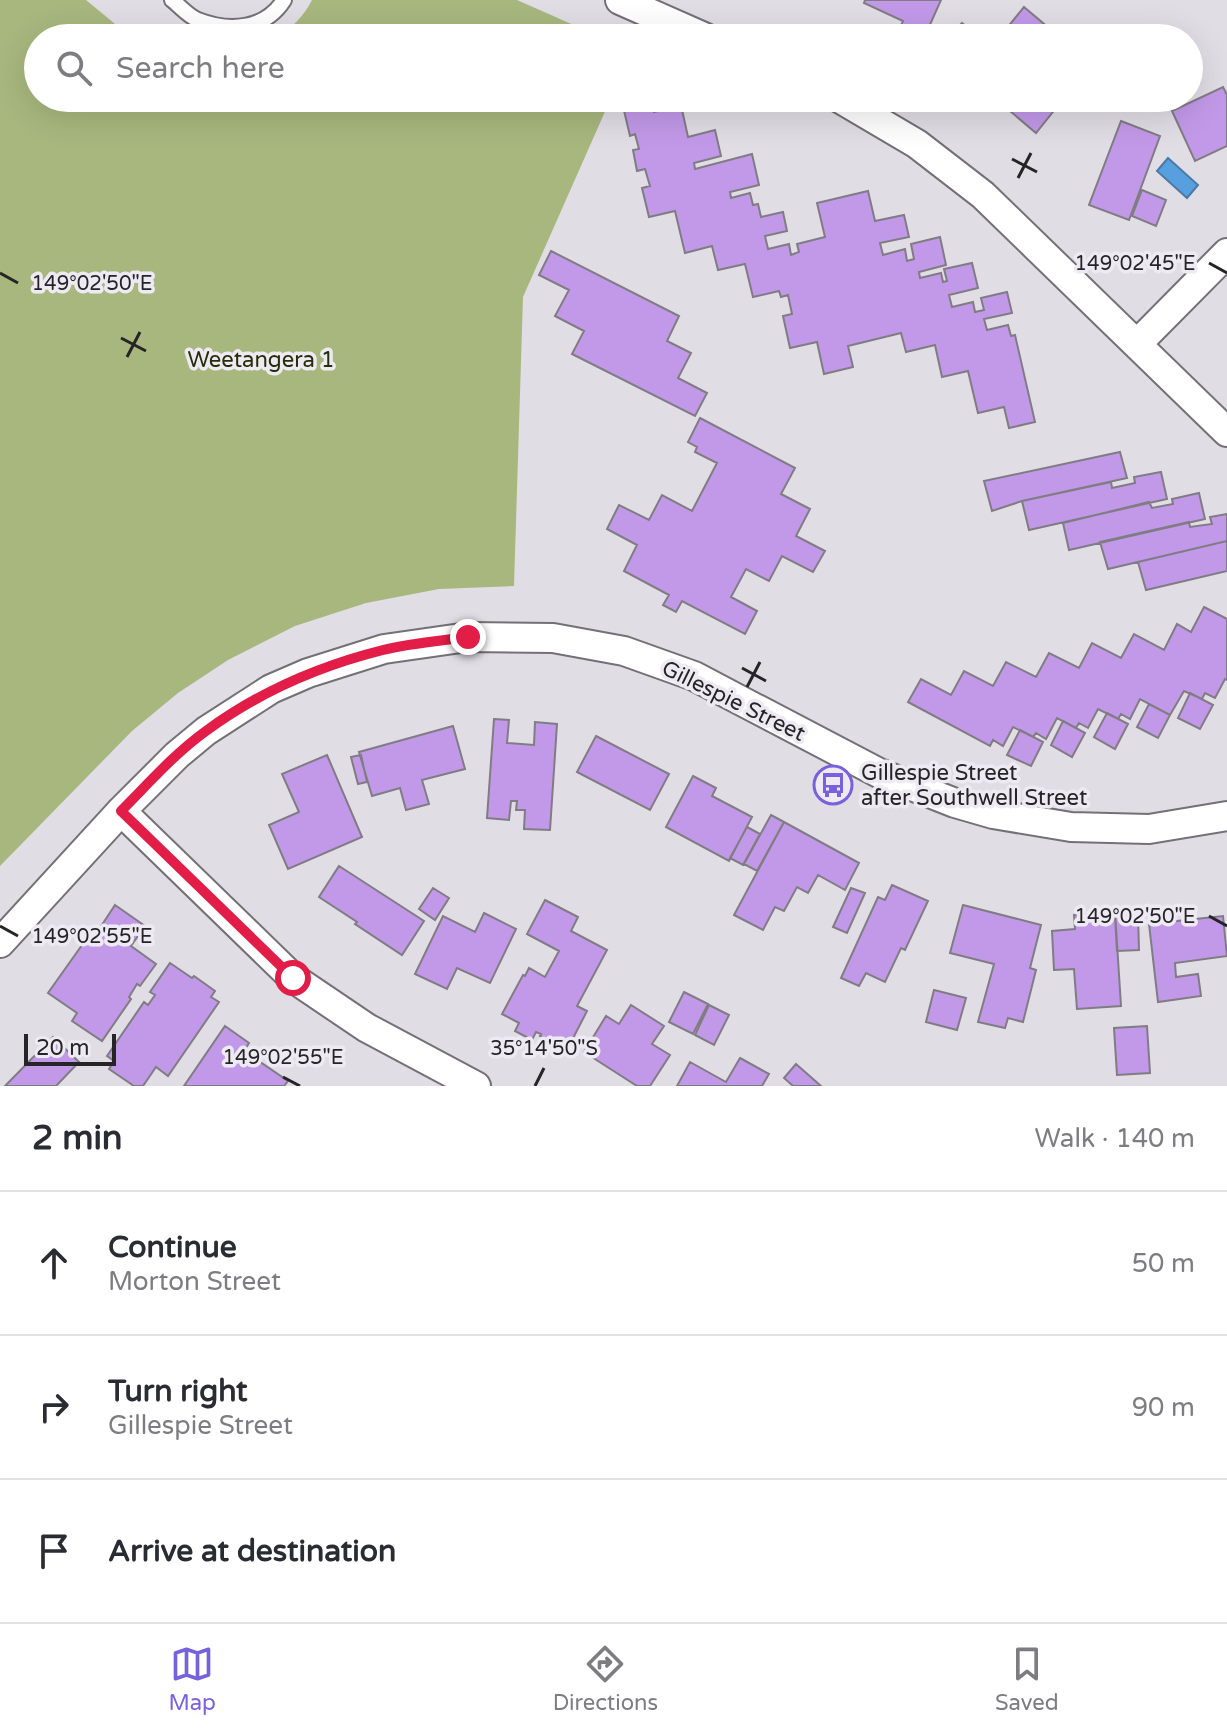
<!DOCTYPE html>
<meta charset="utf-8">
<style>
body{margin:0;font-family:"Varela Round",sans-serif;background:#f2f2f3;color:#2b2b33}
.scale{position:absolute;left:24px;bottom:20px;width:92px;box-sizing:border-box;padding-left:8px;border:4px solid #252426;border-top:0;font-size:22px;line-height:28px;white-space:nowrap;color:#252426;-webkit-text-stroke:6px #eeeaf3;paint-order:stroke}
.stop{position:absolute;width:24px;height:24px;margin:-18px;border:6px solid #e11d48;border-radius:50%;background:#fff}
.stop.end{background:#e11d48;border-color:#fff;box-shadow:0 2px 8px #0008}
.list{margin:0;padding:0;list-style:none}
h2{display:flex;justify-content:space-between;align-items:center;height:104px;margin:0;padding:0 32px;font-size:34px}
h2 small{font-size:26px;font-weight:400;color:#7c7c81}
.list li{display:grid;grid-template-columns:52px 1fr auto;gap:24px;align-items:center;box-sizing:border-box;height:144px;padding:0 32px;border-top:2px solid #e1e1e2}
.list b{display:block;font-size:30px;white-space:nowrap}
.list p{margin:0;font-size:26px;white-space:nowrap;color:#7c7c81}
.list em{font-size:26px;font-style:normal;color:#7c7c81}
.icon{flex:none;width:44px;height:44px;fill:none;stroke:currentColor;stroke-width:2;stroke-linecap:round;stroke-linejoin:round}
.map{position:relative;flex:none;width:1227px;height:1086px;overflow:hidden}
.search{position:absolute;background:#fff;box-shadow:0 8px 32px #0002;left:24px;right:24px;top:24px;height:88px;display:flex;align-items:center;gap:20px;box-sizing:border-box;padding:0 28px;border-radius:44px;color:#7c7c81;font-size:30px}
.sheet{height:536px;background:#fff}
nav{display:flex;justify-content:space-around;align-items:center;box-sizing:border-box;height:112px;border-top:2px solid #e1e1e2;background:#fff;font-size:22px;color:#7c7c81}
nav a{display:grid;justify-items:center;gap:4px}
nav .on{color:#7762dd}
.map>svg:first-child{display:block}
.green{fill:#a8b77e}
.water{fill:#589fe0;stroke:#497aa8;stroke-width:2}
.building{fill:#c299e9;stroke:#807c83;stroke-width:2}
.lines{fill:none;stroke-linecap:round;stroke-linejoin:round}
.lane-casing{stroke:#737077;stroke-width:18}
.street-casing{stroke:#737077;stroke-width:32}
.lane{stroke:#fff;stroke-width:14}
.street{stroke:#fff;stroke-width:28}
.route{stroke:#e11d48;stroke-width:10}
.ticks{fill:none;stroke:#252426;stroke-width:3}
.labels{text-anchor:middle;stroke-width:7;stroke-linejoin:round;paint-order:stroke}
.park-label{font-size:22px;fill:#262e06;stroke:#eeeaf3}
.street-label{font-size:22px;fill:#252426;stroke:#eeeaf3}
.poi-label{font-size:22px;fill:#252426;stroke:#eeeaf3;text-anchor:start}
.ticks-label{font-size:20px;text-anchor:middle;fill:#252426;stroke:#eeeaf3;stroke-width:7;stroke-linejoin:round;paint-order:stroke}
</style>
<div class="map">
<svg width="1227" height="1086" viewBox="0 0 1227 1086">
<rect width="100%" height="100%" fill="#e1dde5"/>
<path class="green" d="M0 0H86L132 38H38V98H611L523 297 514 586 439 589 366 603 295 626 228 660 178 693 132 731 0 866Z
M312 0H517L603 38H278C292 27 304 16 312 0Z"/>
<path class="water" d="M1168 158 1198 185 1187 198 1157 171Z"/>
<path class="building" d="M865 0H941L924 38H918L899 30 903 21 864 3Z
M1024 7 1050 29 1043 38H999Z
M962 23 981 38H949Z
M1223 87 1227 95V146L1195 161 1172 111Z
M621 98H650L654 112 681 105 688 137 715 130 721 156 694 163 695 169 752 154 759 185 730 192 731 198 750 193 753 205 758 204 761 217 783 212 787 231 765 236 768 249 789 244 791 255 799 252 797 244 825 237 817 203 868 191 875 221 904 215 909 237 880 243 883 255 905 249 907 261 914 259 911 244 940 237 946 265 919 272 920 278 941 273 943 282 947 281 944 269 972 263 978 288 949 295 952 307 973 302 975 312 984 310 981 298 1007 292 1012 313 984 319 987 330 1008 325 1011 336 1015 335 1035 422 1009 428 1004 407 978 413 968 371 942 377 935 345 906 352 901 333 848 346 853 367 824 374 817 342 790 348 783 316 792 314 788 295 781 297 779 291 753 297 745 264 718 270 712 246 685 253 675 211 649 217 642 188 650 186 645 169 637 171 633 150 639 149 635 134 630 136Z
M1011 98H1064L1036 133 1004 106Z
M1121 121 1160 136 1129 220 1089 205Z
M1142 190 1166 200 1156 226 1132 216Z
M551 251 679 316 667 341 691 353 678 378 707 393 695 416 572 354 584 331 555 316 569 290 539 275Z
M700 418 795 468 781 494 810 509 796 536 825 551 813 572 782 556 769 581 746 569 731 597 757 611 745 634 682 601 676 612 663 605 669 595 624 571 637 545 607 529 619 505 649 520 662 495 692 511 717 463 695 452 697 447 688 442Z
M1120 452 1127 478 1022 501 992 511 984 481Z
M1161 472 1167 499 1029 530 1022 501 1111 482 1112 488 1135 483 1134 477Z
M1199 493 1205 519 1069 550 1063 523 1149 502 1152 508 1173 504 1172 499Z
M1227 514V541L1108 569 1100 542 1189 522 1190 527 1212 524 1210 517Z
M1227 541V571L1146 590 1138 562Z
M1204 607 1227 619V680L1225 679 1215 698 1205 693 1202 699 1184 691 1170 715 1140 699 1130 719 1121 714 1118 719 1098 709 1088 728 1079 723 1076 728 1057 718 1046 739 1036 733 1033 737 1013 727 1003 746 993 740 990 746 908 702 921 679 951 695 964 671 993 686 1006 662 1036 677 1049 653 1079 668 1092 643 1121 658 1134 634 1164 650 1177 624 1191 632Z
M1190 693 1213 705 1200 729 1178 718Z
M1149 704 1170 715 1158 738 1137 727Z
M1107 713 1128 724 1115 749 1094 737Z
M494 719 509 720 507 743 534 745 535 722 557 724 550 830 524 829 525 810H516L517 801H511L509 820 487 818Z
M1063 721 1085 733 1072 757 1051 745Z
M453 726 465 769 422 780 429 804 406 810 400 788 372 796 359 752Z
M1020 730 1043 742 1031 766 1007 755Z
M596 736 669 774 650 810 577 772Z
M327 755 362 837 288 869 269 825 299 812 282 774Z
M361 755 367 782 358 784 351 757Z
M693 776 716 788 712 796 752 817 729 861 666 827Z
M771 815 784 822 757 871 744 864Z
M784 822 859 863 845 890 818 875 808 893 797 887 784 911 775 907 763 930 734 915Z
M747 827 760 834 743 865 730 858Z
M339 866 424 921 402 955 355 924 357 922 319 897Z
M892 885 928 901 905 950 901 948 885 982 866 973 859 986 841 978 878 897 885 900Z
M433 888 449 898 435 920 419 909Z
M851 888 865 893 847 933 833 927Z
M545 900 578 917 571 931 607 950 577 1006 587 1011 567 1050 540 1036 541 1034 536 1032 532 1040 515 1031 519 1023 502 1014 523 975 525 976 529 968 545 977 559 951 527 934Z
M115 905 145 926 131 946 156 964 140 986 137 984 129 997 131 999 102 1041 72 1021 77 1013 48 993 87 938 94 942 101 933 98 931Z
M963 905 1041 925 1030 968 1036 970 1023 1022 1008 1018 1005 1028 978 1022 994 964 950 953Z
M1115 912 1121 1006 1077 1009 1074 969 1054 970 1052 931 1075 929 1074 915Z
M484 913 516 929 490 983 457 968 447 989 415 974 443 916 475 932Z
M1138 914 1139 950 1117 951 1115 916Z
M1223 916 1227 956 1175 963 1176 977 1198 974 1201 996 1158 1002 1149 924Z
M170 963 192 978 194 976 215 991 211 997 219 1002 168 1076 156 1067 143 1086H134L109 1069 114 1061 107 1056 144 1002 148 1005 155 995 150 992Z
M934 990 966 998 957 1030 926 1022Z
M684 992 708 1004 693 1034 669 1022Z
M631 1005 664 1026 652 1044 670 1055 650 1086H637L584 1052 606 1016 619 1024Z
M709 1005 729 1015 714 1045 695 1035Z
M225 1026 249 1043 244 1051 288 1081 284 1086H184Z
M1147 1026 1150 1073 1117 1075 1114 1028Z
M53 1037 79 1062 56 1086H5Z
M740 1058 769 1074 762 1086H677L690 1062 726 1082Z
M796 1064 821 1086H793L784 1078Z"/>
<g class="lines">
<g class="lane-casing">
<path id="lane" d="M172 0C180 6 188 16 198 20 229 32 265 30 284 0"/>
</g>
<g class="street-casing">
<path id="street" d="M620 0 706 38
M839 98 917 144 983 195 1227 432
M1137 344 1227 253
M121 811 293 978 367 1028 476 1086
M0 943 121 811 177 755 206 731 271 689 308 673 384 649 468 637 553 638 624 651 694 676 879 773 955 803 993 814 1071 827 1149 829 1227 816"/>
</g>
<use href="#lane" class="lane"/>
<use href="#street" class="street"/>
</g>
<g class="lines">
<path class="route" d="M293 978 121 811C148 784 174 754 206 731 259 692 319 666 383 650 410 643 440 641 468 637"/>
</g>
<path class="ticks" d="M1012 159 1037 172M1018 178 1031 153M1209 263 1227 273M0 273 18 283M121 338 146 351M127 357 140 332M742 668 766 681M747 687 760 662M1209 916 1227 926M0 926 18 936M283 1077 300 1086M535 1086 544 1068"/>
<defs>
<g id="bus-ring" transform="scale(2)"><circle r="9.5" fill="#eeeaf3" stroke="#7762dd" stroke-width="1.5"/><path d="M-5-6H5V4H4V6H2V4H-2V6H-4V4H-5ZM-3.5-4V0h7V-4ZM-3.5 1.2v1.5H-2V1.2ZM2 1.2v1.5H3.5V1.2Z" fill="#7762dd"/></g>
</defs>
<g fill-rule="evenodd">
<use href="#bus-ring" x="833" y="785"/>
</g>
<g class="labels">
<g class="park-label">
<text x="261" y="367">Weetangera 1</text>
</g>
<g class="street-label">
<text transform="translate(734 700) rotate(26)" y="8">Gillespie Street</text>
</g>
<g class="poi-label">
<text x="861" y="780">Gillespie Street<tspan x="861" dy="25">after Southwell Street</tspan></text>
</g>
</g>
<g class="ticks-label">
<text x="1135" y="270">149°02'45"E</text>
<text x="92" y="290">149°02'50"E</text>
<text x="1135" y="923">149°02'50"E</text>
<text x="92" y="943">149°02'55"E</text>
<text x="544" y="1055">35°14'50"S</text>
<text x="283" y="1064">149°02'55"E</text>
</g>
</svg>
<div class="scale">20 m</div>
<div class="stop" style="left:293px;top:978px"></div>
<div class="stop end" style="left:468px;top:637px"></div>
<div class="search"><svg class="icon" aria-label="search" viewBox="0 0 24 24"><circle cx="10" cy="10" r="6"/><path d="M15 15l6 6"/></svg>Search here</div>
</div>
<section class="sheet">
<h2>2 min<small>Walk · 140 m</small></h2>
<ul class="list">
<li><svg class="icon" aria-label="ahead" viewBox="0 0 24 24"><path d="M12 20V5M6 11l6-6 6 6"/></svg><div><b>Continue</b><p>Morton Street</p></div><em>50 m</em></li>
<li><svg class="icon" aria-label="right" viewBox="0 0 24 24"><path d="M7 20v-9h11M14 6l5 5-5 5"/></svg><div><b>Turn right</b><p>Gillespie Street</p></div><em>90 m</em></li>
<li><svg class="icon" aria-label="arrive" viewBox="0 0 24 24"><path d="M6 21V4h12l-3 4 3 4H6"/></svg><div><b>Arrive at destination</b></div></li>
</ul>
</section>
<nav>
<a class="on"><svg class="icon" aria-label="map" viewBox="0 0 24 24"><path d="M3 6l6-2 6 2 6-2v14l-6 2-6-2-6 2zM9 4v14M15 6v14"/></svg>Map</a>
<a><svg class="icon" aria-label="directions" viewBox="0 0 24 24"><path d="M12 3l9 9-9 9-9-9zM9 14v-3h6M13 9l2 2-2 2"/></svg>Directions</a>
<a><svg class="icon" aria-label="saved" viewBox="0 0 24 24"><path d="M7 4h10v16l-5-4-5 4z"/></svg>Saved</a>
</nav>
